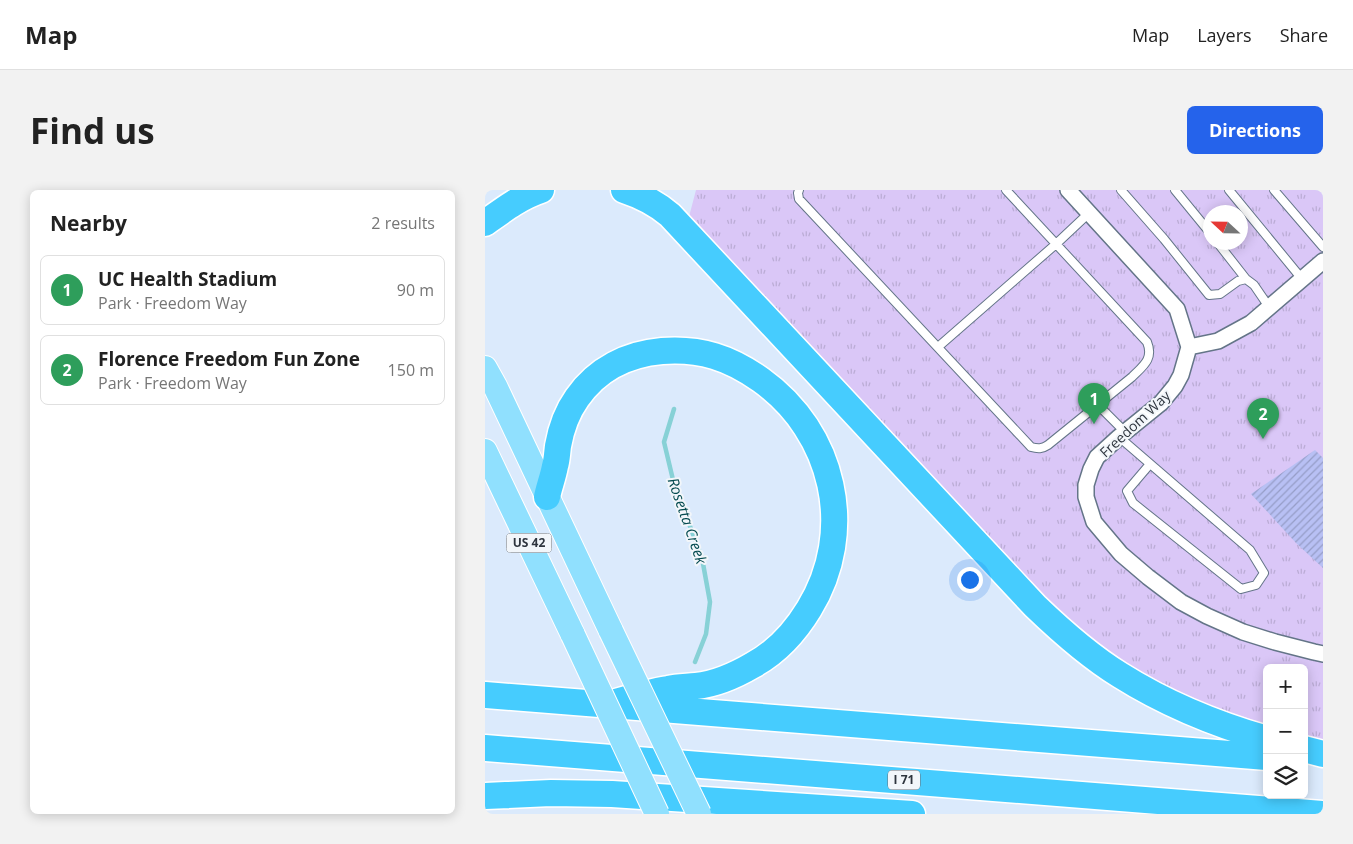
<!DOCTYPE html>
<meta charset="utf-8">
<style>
body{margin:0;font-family:"Open Sans",sans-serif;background:#f2f2f2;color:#222}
.controls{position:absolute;right:15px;bottom:15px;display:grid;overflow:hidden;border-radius:8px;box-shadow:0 2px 12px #0003}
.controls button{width:45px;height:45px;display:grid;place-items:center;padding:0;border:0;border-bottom:1px solid #e0e0e0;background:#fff;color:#222;font:25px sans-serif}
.compass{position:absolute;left:718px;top:15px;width:45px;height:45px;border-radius:50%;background:#fff;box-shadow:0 2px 12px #0003;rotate:292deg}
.you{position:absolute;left:484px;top:389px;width:18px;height:18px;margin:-12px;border:4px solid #fff;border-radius:50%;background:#1a73e8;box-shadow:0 0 0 8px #1a73e833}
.badge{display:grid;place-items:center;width:32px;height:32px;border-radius:50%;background:#2563eb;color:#fff;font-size:16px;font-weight:700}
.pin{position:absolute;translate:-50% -41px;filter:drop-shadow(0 1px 2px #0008)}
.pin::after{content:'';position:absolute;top:26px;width:18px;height:15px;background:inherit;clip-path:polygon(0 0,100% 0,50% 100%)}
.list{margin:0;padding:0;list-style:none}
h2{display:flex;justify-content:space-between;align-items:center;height:65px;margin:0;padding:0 20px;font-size:21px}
h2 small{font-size:16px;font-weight:400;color:#767676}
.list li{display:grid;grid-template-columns:32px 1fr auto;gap:15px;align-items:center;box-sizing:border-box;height:70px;margin:0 10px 10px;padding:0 10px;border:1px solid #e0e0e0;border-radius:8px}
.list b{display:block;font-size:19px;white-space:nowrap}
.list p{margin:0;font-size:16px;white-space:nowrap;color:#767676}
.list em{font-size:16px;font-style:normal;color:#767676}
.icon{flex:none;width:28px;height:28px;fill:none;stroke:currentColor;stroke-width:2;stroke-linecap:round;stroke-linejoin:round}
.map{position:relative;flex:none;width:838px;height:624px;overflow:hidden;border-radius:8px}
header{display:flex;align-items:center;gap:30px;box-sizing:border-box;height:70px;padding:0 25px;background:#fff;border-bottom:1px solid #e0e0e0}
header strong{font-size:24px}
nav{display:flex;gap:28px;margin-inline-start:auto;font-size:18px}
.intro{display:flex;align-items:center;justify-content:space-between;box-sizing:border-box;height:120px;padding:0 30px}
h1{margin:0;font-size:35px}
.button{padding:12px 22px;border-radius:8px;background:#2563eb;color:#fff;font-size:18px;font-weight:700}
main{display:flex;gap:30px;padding:0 30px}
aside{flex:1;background:#fff;border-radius:8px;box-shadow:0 2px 12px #0003}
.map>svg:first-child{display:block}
.park{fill:url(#park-tufts);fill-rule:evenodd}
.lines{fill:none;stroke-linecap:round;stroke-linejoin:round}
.stream{stroke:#87d1d6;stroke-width:4.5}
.building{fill:url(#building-hatch)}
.service-casing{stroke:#647588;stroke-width:10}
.minor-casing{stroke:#647588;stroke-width:18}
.primary-casing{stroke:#fff;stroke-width:26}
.motorway-casing{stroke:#fff;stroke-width:29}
.service{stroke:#fff;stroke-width:8}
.minor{stroke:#fff;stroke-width:15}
.primary{stroke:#90e0fe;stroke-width:24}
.motorway{stroke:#46ccfe;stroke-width:26}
.primary-bridge-casing{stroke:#fff;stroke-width:26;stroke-linecap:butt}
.primary-bridge{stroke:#90e0fe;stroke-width:24}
.labels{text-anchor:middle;stroke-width:4;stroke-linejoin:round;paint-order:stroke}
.shield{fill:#f2f6fa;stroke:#696f76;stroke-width:1}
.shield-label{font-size:12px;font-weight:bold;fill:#2e353e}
.street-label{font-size:14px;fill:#2e353e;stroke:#f2f6fa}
.water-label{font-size:15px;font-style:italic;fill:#054b50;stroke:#f2f6fa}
</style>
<header>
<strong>Map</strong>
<nav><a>Map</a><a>Layers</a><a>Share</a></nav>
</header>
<div class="intro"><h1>Find us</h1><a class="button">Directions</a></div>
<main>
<aside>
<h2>Nearby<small>2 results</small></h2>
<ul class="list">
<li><span class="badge" style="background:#2e9e5b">1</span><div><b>UC Health Stadium</b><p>Park · Freedom Way</p></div><em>90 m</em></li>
<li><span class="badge" style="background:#2e9e5b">2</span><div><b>Florence Freedom Fun Zone</b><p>Park · Freedom Way</p></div><em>150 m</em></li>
</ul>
</aside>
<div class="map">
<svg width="838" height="624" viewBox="0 0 838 624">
<defs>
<pattern id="park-tufts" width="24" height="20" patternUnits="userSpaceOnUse" patternTransform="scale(1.25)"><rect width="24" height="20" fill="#dac7f7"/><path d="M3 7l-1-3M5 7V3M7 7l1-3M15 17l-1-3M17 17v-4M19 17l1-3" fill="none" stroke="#bbacd5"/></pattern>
<pattern id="building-hatch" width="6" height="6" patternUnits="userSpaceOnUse" patternTransform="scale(1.25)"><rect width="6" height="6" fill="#b8c0f4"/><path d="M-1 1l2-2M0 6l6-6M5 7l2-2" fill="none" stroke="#969dc7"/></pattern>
</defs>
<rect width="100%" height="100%" fill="#dbeafc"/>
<path class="park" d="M211 0H838V564L819 559V478H782V549L635 485 200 42ZM726 22H756V52H726Z"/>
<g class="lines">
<path class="stream" d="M189 219 179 252 189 294 217 368 225 412 221 444 210 472"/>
</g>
<path class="building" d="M830 260 838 268V378L811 353 766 304Z"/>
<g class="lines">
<g class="service-casing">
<path id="service" d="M314 0 313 3 314 9 546 257C553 259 557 259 563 255L647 187C658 176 669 169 662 152L521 0
M636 0 679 49 724 105 735 104 753 91 761 89 769 95 784 117
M690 0 726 44
M744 0 817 89
M789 0 838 57
M732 52 761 89
M453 157 571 54 604 23
M613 215 640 242
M634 247 765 360 779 383 771 395 756 399 648 313 642 301 665 274"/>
</g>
<g class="minor-casing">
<path id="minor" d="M583 0 692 119 704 157 696 185 690 196 676 213 634 247 612 267 606 279 601 295V307L609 332 636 364 663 387 696 412 722 426 758 442 790 452 829 462 838 464
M704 157 733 151 766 133 838 71"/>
</g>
<g class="primary-casing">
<path id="primary" d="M0 178 10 196 126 441
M0 261 88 445"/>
</g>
<g class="motorway-casing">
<path id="motorway" d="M139 0C157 6 171 13 185 25L550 416C576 441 604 466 635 485 681 514 730 534 782 549
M0 33C18 20 35 7 56 0
M62 307C64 297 68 287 70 276 72 270 72 263 73 256 76 239 82 222 92 208 112 179 143 164 177 161 216 158 245 168 276 190 349 242 372 341 324 419 310 442 292 462 268 475 251 485 231 494 211 496 202 497 193 497 183 499 162 502 141 509 121 515
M0 505 782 567
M0 558 838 624
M819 559 838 564
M0 606 66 603 127 604 427 624"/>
</g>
<use href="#service" class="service"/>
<use href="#minor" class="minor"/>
<use href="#primary" class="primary"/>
<use href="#motorway" class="motorway"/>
<g class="primary-bridge-casing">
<path id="primary-bridge" d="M126 441 214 624
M88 445 172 624"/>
</g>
<use href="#primary-bridge" class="primary-bridge"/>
</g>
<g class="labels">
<g class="shield">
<rect x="21.5" y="343.5" width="45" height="19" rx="4"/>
<rect x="403" y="580.5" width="32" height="19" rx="4"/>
</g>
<g class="shield-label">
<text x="44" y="357">US 42</text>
<text x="419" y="594">I 71</text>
</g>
<g class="street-label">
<text transform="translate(650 234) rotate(-43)" y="5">Freedom Way</text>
</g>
<g class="water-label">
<text transform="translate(202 331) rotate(71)" y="5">Rosetta Creek</text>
</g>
</g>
</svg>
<div class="controls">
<button>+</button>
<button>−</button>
<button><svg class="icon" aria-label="layers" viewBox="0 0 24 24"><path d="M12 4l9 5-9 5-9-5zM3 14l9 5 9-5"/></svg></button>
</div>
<svg class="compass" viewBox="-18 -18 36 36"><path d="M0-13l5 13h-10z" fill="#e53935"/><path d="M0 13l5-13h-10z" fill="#767676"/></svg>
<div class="you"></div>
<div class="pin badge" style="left:609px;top:234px;background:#2e9e5b">1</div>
<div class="pin badge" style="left:778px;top:249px;background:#2e9e5b">2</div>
</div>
</main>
